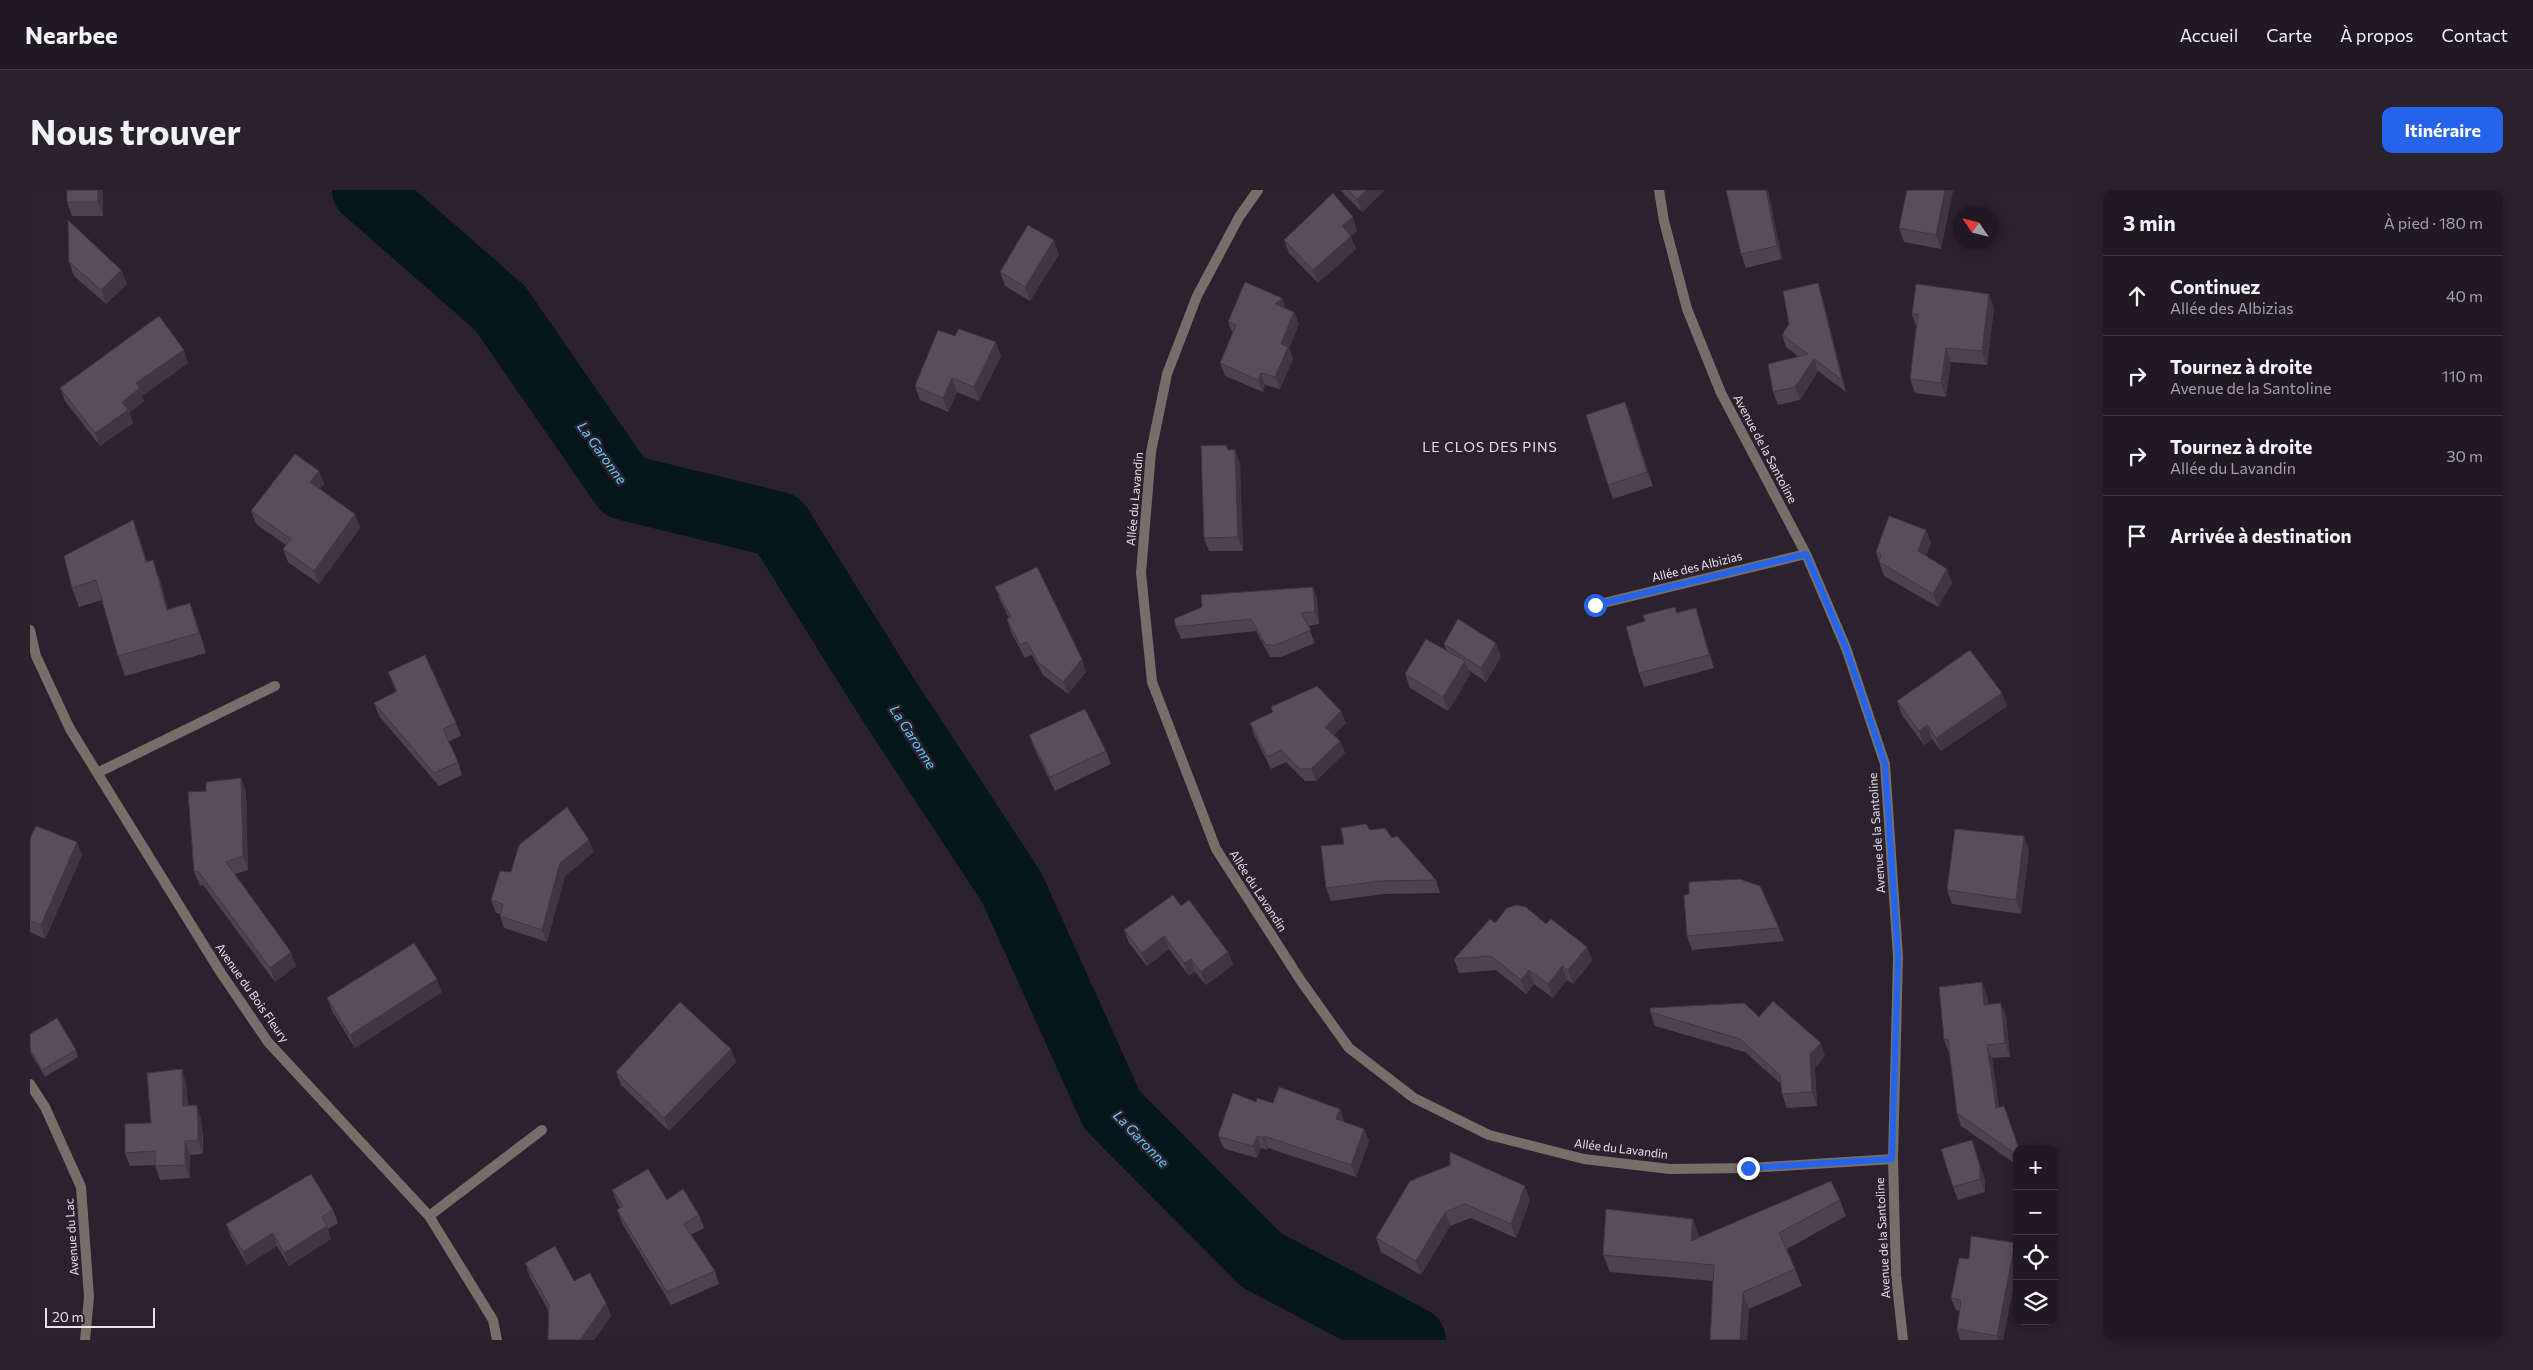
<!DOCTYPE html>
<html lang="fr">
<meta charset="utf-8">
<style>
body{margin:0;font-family:Commissioner,sans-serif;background:#29222a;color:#f1f3f6}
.controls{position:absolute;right:15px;bottom:15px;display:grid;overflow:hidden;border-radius:10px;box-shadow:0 2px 12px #0003}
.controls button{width:45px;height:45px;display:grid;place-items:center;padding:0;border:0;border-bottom:1px solid #3e3840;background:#211922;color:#f1f3f6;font:25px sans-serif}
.compass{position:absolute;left:1923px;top:15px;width:45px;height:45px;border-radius:50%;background:#211922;box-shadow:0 2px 12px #0003;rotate:305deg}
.scale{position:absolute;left:15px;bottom:12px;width:110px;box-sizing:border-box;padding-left:5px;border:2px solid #e9e1ea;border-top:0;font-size:14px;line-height:18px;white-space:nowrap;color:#e9e1ea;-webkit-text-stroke:4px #2c212e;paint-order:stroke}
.stop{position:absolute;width:15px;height:15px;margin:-11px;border:4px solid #2563eb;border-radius:50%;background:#fff}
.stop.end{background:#2563eb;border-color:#fff;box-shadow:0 1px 5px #0008}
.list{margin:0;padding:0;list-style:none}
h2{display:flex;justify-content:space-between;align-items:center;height:65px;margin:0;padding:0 20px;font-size:21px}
h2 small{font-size:16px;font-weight:400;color:#a2a0a5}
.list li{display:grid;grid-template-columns:32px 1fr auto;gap:15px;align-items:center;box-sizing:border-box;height:80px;padding:0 20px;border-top:1px solid #3e3840}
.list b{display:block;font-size:19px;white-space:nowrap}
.list p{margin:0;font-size:16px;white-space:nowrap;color:#a2a0a5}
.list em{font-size:16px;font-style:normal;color:#a2a0a5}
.icon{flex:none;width:28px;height:28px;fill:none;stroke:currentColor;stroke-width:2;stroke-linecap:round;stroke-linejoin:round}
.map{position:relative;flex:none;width:2043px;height:1150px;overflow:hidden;border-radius:10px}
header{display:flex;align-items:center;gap:30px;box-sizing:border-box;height:70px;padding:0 25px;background:#211922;border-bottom:1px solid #3e3840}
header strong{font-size:24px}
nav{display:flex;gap:28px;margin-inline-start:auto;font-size:18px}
.intro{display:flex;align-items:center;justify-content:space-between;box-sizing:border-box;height:120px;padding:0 30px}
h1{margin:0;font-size:35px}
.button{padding:12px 22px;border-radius:10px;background:#2563eb;color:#fff;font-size:18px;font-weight:700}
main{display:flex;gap:30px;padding:0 30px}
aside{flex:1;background:#211922;border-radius:10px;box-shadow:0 2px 12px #0003}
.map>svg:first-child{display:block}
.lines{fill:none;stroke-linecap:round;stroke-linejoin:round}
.river{stroke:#06151b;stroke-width:66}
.minor{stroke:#747069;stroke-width:10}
.wall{fill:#4d424e}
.shaded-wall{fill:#3e3640}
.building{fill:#594d5b;stroke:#3e3640}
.route{stroke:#2563eb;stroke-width:6}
.labels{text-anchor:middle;stroke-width:5;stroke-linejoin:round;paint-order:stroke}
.street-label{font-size:12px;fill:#e9e1ea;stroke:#2c212e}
.neighbourhood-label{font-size:14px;letter-spacing:1px;fill:#ebdded;stroke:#2c212e}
.water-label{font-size:14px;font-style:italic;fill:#5cd1fc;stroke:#2c212e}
</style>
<header>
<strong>Nearbee</strong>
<nav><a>Accueil</a><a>Carte</a><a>À propos</a><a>Contact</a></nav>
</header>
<div class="intro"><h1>Nous trouver</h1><a class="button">Itinéraire</a></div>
<main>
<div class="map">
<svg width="2043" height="1150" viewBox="0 0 2043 1150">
<rect width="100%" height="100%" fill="#2c212e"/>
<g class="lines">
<path class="river" d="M335 0 470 118 594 297 749 335 854 503 982 698 1082 920 1231 1070 1383 1150"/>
<path class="minor" d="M1228 0 1209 27 1167 106 1137 184 1121 262 1111 383 1122 492 1186 659 1271 791 1319 858 1384 908 1459 945 1554 969 1640 979 1718 978 1863 969
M1629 0 1634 31 1657 119 1691 203 1776 364 1816 458 1855 574 1868 767 1863 969 1866 1085 1873 1150
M1565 415 1776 364
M0 440 6 466 40 539 191 783 238 852 399 1026 463 1130 467 1150
M67 583 245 496
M0 894 15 917 51 997 59 1107 55 1150
M399 1026 512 940"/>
</g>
<path class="wall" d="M73 0V26H42L37 12Z
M1310 0H1355L1332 22Z
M1738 0 1752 69 1716 78 1711 64Z
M1877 0H1923L1911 59 1874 52 1869 38Z
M1327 41 1321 46 1326 59 1288 93 1259 63 1254 50Z
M1029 64 1000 111 975 96 970 82Z
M39 72 91 80 97 94 76 114 44 86Z
M1792 106 1816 202 1788 181 1770 210 1748 215 1743 202 1769 167 1756 157 1752 145Z
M1252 108 1255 118 1264 122 1269 134 1259 158 1263 169 1250 199 1235 195 1233 202 1195 186 1190 173 1203 144 1198 132Z
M1964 118 1957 175 1921 172 1916 207 1885 203 1880 189 1886 136 1882 124Z
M925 146 971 166 949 211 927 202 918 222 890 210 885 196Z
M158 173 112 206 114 211 99 223 103 233 70 256 35 211 30 198Z
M1600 226 1623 296 1583 309 1578 295Z
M1198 260 1210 273 1213 361H1179L1174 348Z
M289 281 294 294 290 299 330 338 289 394 258 372 253 359 256 355 226 334 221 321Z
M103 330 117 372 130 390 138 420 167 433 176 463 95 486 88 466 72 410 49 417 42 398Z
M1896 340 1901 353 1896 366 1922 393 1908 417 1854 386 1846 362Z
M965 397 1056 482 1038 504 1013 485 1002 465 995 468 981 442 977 429 979 428 970 410Z
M1283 397 1287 409 1289 434 1278 436 1285 453 1251 467H1240L1226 441 1151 449 1146 437Z
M1645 417 1647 422 1666 418 1670 431 1684 478 1614 497 1609 483 1615 431Z
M1466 453 1471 467 1456 492 1438 480 1440 485 1418 521 1380 498 1375 484 1417 461 1414 454Z
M358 482 426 533 431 546 418 552 428 572 432 585 409 596 349 526 344 513 366 502Z
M1972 503 1977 516 1911 561 1902 549 1894 555 1872 525 1867 511Z
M1241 517 1316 533 1304 545 1310 551 1315 563 1286 591H1275L1256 572 1241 579 1224 545 1220 533 1243 522Z
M999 545 1076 561 1081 574 1025 601 1004 558Z
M216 601 218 680 205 684 266 776 245 792 173 695 170 696 164 682Z
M1340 640 1362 648 1406 690 1410 703 1355 704 1301 711 1296 698 1314 654Z
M1994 646 1999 660 1991 724 1922 714 1917 700Z
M0 648 47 652 52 665 15 749 0 742Z
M564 662 535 686 517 752 474 738 470 726V724L466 723 461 710 481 682Z
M1151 716 1198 762 1203 775 1176 795 1165 782 1159 786 1139 759 1117 776 1099 753 1094 740Z
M1465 733 1516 734 1557 757 1562 771 1543 794 1537 790 1523 808 1504 794 1496 804 1466 780 1429 783 1424 769Z
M1749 738 1754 751 1662 760 1657 746Z
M412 802 325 858 302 821 297 808Z
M1957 805 1958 815 1976 826 1980 867 1962 868 1969 917 1987 959V975L1931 936 1927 923 1919 863 1914 850Z
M1620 822 1729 827 1795 866 1785 878 1787 916 1757 918 1752 904 1751 894 1715 862 1625 836Z
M0 844 46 860 48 867 15 887 0 862Z
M701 859 706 872 639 941 591 895 586 882Z
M156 893 158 916 171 929 173 946V964L160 965V988L130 990 125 975 100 976 95 963 121 933Z
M1226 912 1310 919 1314 931V932L1334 939 1339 951 1326 987 1238 958 1237 960 1231 958 1227 968 1195 959 1193 957 1188 945Z
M1942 950 1955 990V1002L1928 1010 1923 997Z
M1380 991 1500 1010 1486 1048 1441 1028 1420 1036 1391 1085 1351 1062 1346 1048Z
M582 1000 637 1010 669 1025 674 1038 661 1045 685 1081 689 1094 641 1115 592 1033 587 1020 590 1018 587 1013Z
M1810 1010 1816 1026 1757 1059 1765 1079 1772 1096 1719 1119 1717 1150H1680L1683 1091 1580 1082 1573 1065 1663 1029 1669 1047Z
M303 1020 308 1033 298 1039 301 1049 259 1076 247 1056 217 1075 201 1047 196 1034Z
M1987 1058V1079L1973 1150H1930L1927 1139 1930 1121 1926 1120 1921 1108Z
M495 1073 544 1091 576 1113 581 1126 564 1150H518V1120L500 1087Z"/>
<path class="shaded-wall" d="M68 0H73V26L68 12Z
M1337 0H1355L1332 22 1327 9Z
M1736 0H1738L1752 69 1747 56Z
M1915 0H1923L1911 59 1906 45Z
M1323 27 1327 41 1317 50 1312 36Z
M1321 46 1326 59 1288 93 1283 80Z
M1024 50 1029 64 1000 111 995 97Z
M91 80 97 94 76 114 71 100Z
M1788 93 1792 106 1816 202 1812 190Z
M1959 104 1964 118 1957 175 1952 161Z
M1252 108 1256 120 1245 114Z
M1264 122 1269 134 1259 158 1263 169 1250 199 1245 187 1251 154Z
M966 152 971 166 949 211 944 197Z
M1916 158 1921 172 1916 207 1911 193Z
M154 160 158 173 112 206 114 211 99 223 103 233 70 256 65 243 92 212 106 193Z
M1784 169 1788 181 1770 210 1765 197Z
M1231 183 1235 195 1233 202 1228 190Z
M922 188 927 202 918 222 913 208Z
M1595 212 1600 226 1623 296 1617 282Z
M1205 260 1210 273 1213 361 1208 347Z
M289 281 294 294 285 306 280 292Z
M325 324 330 338 289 394 284 381Z
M103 330 110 349 123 391 116 372Z
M1896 340 1901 353 1893 375 1888 361Z
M123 370 130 390 144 440 137 420Z
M1917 379 1922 393 1908 417 1903 404Z
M1283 397 1287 409 1289 434 1285 422Z
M160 413 167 433 176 463 169 443Z
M1666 418 1670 431 1684 478 1679 465Z
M1466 453 1471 467 1456 492 1451 478Z
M1052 469 1056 482 1038 504 1033 492Z
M1435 471 1440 485 1418 521 1413 507Z
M1972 503 1977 516 1911 561 1906 548Z
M1311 521 1316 533 1300 549 1295 537Z
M1897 535 1902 549 1894 555 1889 541Z
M1310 551 1315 563 1286 591 1281 579Z
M211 588 216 601 218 680 213 666Z
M1994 646 1999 660 1991 724 1986 710Z
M559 650 564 662 535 686 517 752 512 740 530 673Z
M47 652 52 665 15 749 11 735Z
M1134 746 1139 759 1117 776 1112 763Z
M1557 757 1562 771 1543 794 1538 780Z
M261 762 266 776 245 792 240 778Z
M1198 762 1203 775 1176 795 1171 782Z
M1161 769 1165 782 1159 786 1154 773Z
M1532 776 1537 790 1523 808 1518 794Z
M1499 780 1504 794 1496 804 1491 790Z
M407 789 412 802 325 858 320 845Z
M1952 792 1957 805 1959 828 1954 815Z
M1971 813 1976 826 1980 867 1975 853Z
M1791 853 1795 866 1785 878 1787 916 1782 902 1780 864Z
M1957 855 1962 868 1971 931 1966 918Z
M701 859 706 872 639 941 634 928Z
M152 879 156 893 158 929 153 916Z
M167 915 171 929 173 964 168 951Z
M1310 919 1314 931 1310 941 1306 929Z
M1334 939 1339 951 1326 987 1321 975Z
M1227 946 1231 958 1227 968 1223 956Z
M1234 946 1238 958 1237 960 1233 948Z
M1942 950 1955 990V1002L1950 989Z
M155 951 160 965V988L155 975Z
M1495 996 1500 1010 1486 1048 1481 1034Z
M1415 1022 1420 1036 1391 1085 1386 1071Z
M1663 1029 1669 1046 1667 1068 1661 1051Z
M297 1036 301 1049 259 1076 254 1063Z
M243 1043 247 1056 217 1075 213 1062Z
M1985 1053 1987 1058V1079L1973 1150H1968L1967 1146Z
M1713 1102 1719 1119 1717 1150H1710Z
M576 1113 581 1126 564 1150H550Z"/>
<path class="building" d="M37 0H68V12H37Z
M1318 0H1337L1327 9Z
M1696 0H1736L1747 56 1711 64Z
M1877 0H1915L1906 45 1869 38Z
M1303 3 1323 27 1312 36 1321 46 1283 80 1254 50Z
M38 30 91 80 71 100 39 72Z
M998 35 1024 50 995 97 970 82Z
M1215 92 1252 108 1245 114 1264 122 1251 154 1258 157 1245 187 1231 183 1228 190 1190 173 1206 135 1198 132Z
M1788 93 1812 190 1784 169 1765 197 1743 202 1738 174 1778 164 1752 145 1759 134 1753 101Z
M1886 94 1959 104 1952 161 1916 158 1911 193 1880 189 1888 124H1882Z
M129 126 154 160 106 193 110 198 92 212 98 220 65 243 30 198Z
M929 139 966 152 944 197 922 188 913 208 885 196 908 140 925 146Z
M1595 212 1617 282 1578 295 1556 225Z
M1196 255 1198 260H1205L1208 347 1174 348 1171 256Z
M265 264 289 281 280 292 325 324 284 381 253 359 261 349 221 321Z
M1859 326 1896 340 1888 361 1917 379 1903 404 1849 372 1851 364 1846 362Z
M103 330 116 372 123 370 137 420 160 413 169 443 88 466 66 390 42 398 34 366Z
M1007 377 1052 469 1033 492 1008 472 997 452 990 455 977 429 981 427 965 397Z
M1283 397 1285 422 1271 423 1281 440 1246 455H1236L1221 429 1146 437 1144 429 1172 417 1171 405Z
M1645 417 1646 423 1666 418 1679 465 1609 483 1596 437 1615 431 1613 425Z
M1428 429 1466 453 1451 478 1414 454Z
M1396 449 1435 471 1413 507 1375 484Z
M1940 460 1972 503 1906 548 1897 535 1889 541 1867 511Z
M395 465 426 533 413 539 428 572 404 583 344 513 367 501 358 482Z
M1287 496 1311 521 1295 537 1310 551 1281 579H1270L1251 560 1237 567 1220 533 1243 522 1241 517Z
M1055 519 1076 561 1020 587 999 545Z
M211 588 213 666 196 672 261 762 240 778 168 681 164 682 158 602 176 601V592Z
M537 617 559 650 530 673 512 740 470 726 473 714 461 710 470 681 481 682 489 655Z
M1336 634 1340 640 1355 638 1362 648 1367 646 1406 690 1350 691 1296 698 1291 656 1314 654 1311 638Z
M6 636 47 652 11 735 0 731V648Z
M1925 639 1994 646 1986 710 1917 700Z
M1710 689 1730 696 1749 738 1657 746 1654 705 1659 704V692Z
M1143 705 1151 716 1159 710 1198 762 1171 782 1161 769 1154 773 1134 746 1112 763 1094 740Z
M1486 715 1496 717 1516 734 1521 729 1557 757 1538 780 1532 776 1518 794 1499 780 1491 790 1461 766 1424 769 1460 729 1465 733 1477 718Z
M384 753 407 789 320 845 297 808Z
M1952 792 1954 815 1971 813 1975 853 1957 855 1966 918 1974 916 1989 959H1987V965L1927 923 1918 849 1914 850 1909 797Z
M1743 811 1791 853 1780 864 1782 902 1752 904 1750 885 1710 849 1620 822V818L1714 813 1729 827Z
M650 812 701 859 634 928 586 882Z
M27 828 46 860 12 880 0 859V844Z
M152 879 153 916 167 915 168 933V951H155V975L125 976V961L95 963V934L121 933 117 883Z
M1249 897 1310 919 1306 929 1334 939 1321 975 1234 946 1233 948 1227 946 1223 956 1190 947 1188 945 1203 903 1226 912 1227 908 1243 913Z
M1942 950 1950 976V989L1923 997 1911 959Z
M1420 962 1495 996 1481 1034 1435 1014 1415 1022 1386 1071 1346 1048 1380 991 1420 975Z
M618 979 637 1010 653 999 669 1025 654 1034 685 1081 637 1102 587 1020 593 1016 582 1000Z
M281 984 303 1020 292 1027 297 1036 254 1063 243 1043 213 1062 196 1034Z
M1801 991 1810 1010 1749 1043 1765 1079 1713 1102 1710 1150H1680L1684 1075 1573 1065 1576 1019 1663 1029 1661 1051Z
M1941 1046 1985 1053 1967 1146 1927 1139 1931 1110 1921 1108 1929 1068 1939 1069Z
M525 1056 544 1091 560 1083 576 1113 550 1150H518L519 1115 495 1073Z"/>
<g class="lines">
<path class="route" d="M1565 415 1776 364 1816 458 1855 574 1868 767 1862 969 1718 978"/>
</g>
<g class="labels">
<g class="street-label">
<text transform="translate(1735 259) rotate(62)" y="4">Avenue de la Santoline</text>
<text transform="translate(1105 309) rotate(-85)" y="4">Allée du Lavandin</text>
<text transform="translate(1667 377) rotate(-14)" y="4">Allée des Albizias</text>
<text transform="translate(1847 643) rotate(-94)" y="4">Avenue de la Santoline</text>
<text transform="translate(1228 701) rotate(57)" y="4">Allée du Lavandin</text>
<text transform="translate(222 803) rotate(55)" y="4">Avenue du Bois Fleury</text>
<text transform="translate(1591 959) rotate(7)" y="4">Allée du Lavandin</text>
<text transform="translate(42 1047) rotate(-94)" y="4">Avenue du Lac</text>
<text transform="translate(1853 1048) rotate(-93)" y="4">Avenue de la Santoline</text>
</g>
<g class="neighbourhood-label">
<text x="1460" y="262">LE CLOS DES PINS</text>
</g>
<g class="water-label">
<text transform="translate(572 263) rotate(54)" y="5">La Garonne</text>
<text transform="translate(883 547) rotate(57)" y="5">La Garonne</text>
<text transform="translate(1111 949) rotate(46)" y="5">La Garonne</text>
</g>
</g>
</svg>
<div class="controls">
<button>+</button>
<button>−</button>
<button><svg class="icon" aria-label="locate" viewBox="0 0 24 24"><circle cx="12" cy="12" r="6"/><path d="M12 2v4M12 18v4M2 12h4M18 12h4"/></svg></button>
<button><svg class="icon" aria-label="layers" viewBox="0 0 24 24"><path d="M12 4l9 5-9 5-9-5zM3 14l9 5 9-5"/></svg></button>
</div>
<svg class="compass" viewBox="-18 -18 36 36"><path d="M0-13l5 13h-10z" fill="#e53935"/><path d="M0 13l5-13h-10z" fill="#a2a0a5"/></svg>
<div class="scale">20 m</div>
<div class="stop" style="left:1565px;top:415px"></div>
<div class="stop end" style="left:1718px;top:978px"></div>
</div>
<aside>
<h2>3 min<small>À pied · 180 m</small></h2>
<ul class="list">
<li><svg class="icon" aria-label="ahead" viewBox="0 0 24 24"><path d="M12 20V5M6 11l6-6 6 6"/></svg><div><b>Continuez</b><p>Allée des Albizias</p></div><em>40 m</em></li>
<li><svg class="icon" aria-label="right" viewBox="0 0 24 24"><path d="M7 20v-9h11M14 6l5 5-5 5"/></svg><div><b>Tournez à droite</b><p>Avenue de la Santoline</p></div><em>110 m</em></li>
<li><svg class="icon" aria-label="right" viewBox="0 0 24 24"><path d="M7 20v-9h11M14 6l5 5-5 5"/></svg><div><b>Tournez à droite</b><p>Allée du Lavandin</p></div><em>30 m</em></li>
<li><svg class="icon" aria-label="arrive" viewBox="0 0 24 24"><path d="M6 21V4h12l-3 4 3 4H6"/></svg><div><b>Arrivée à destination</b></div></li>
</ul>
</aside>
</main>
